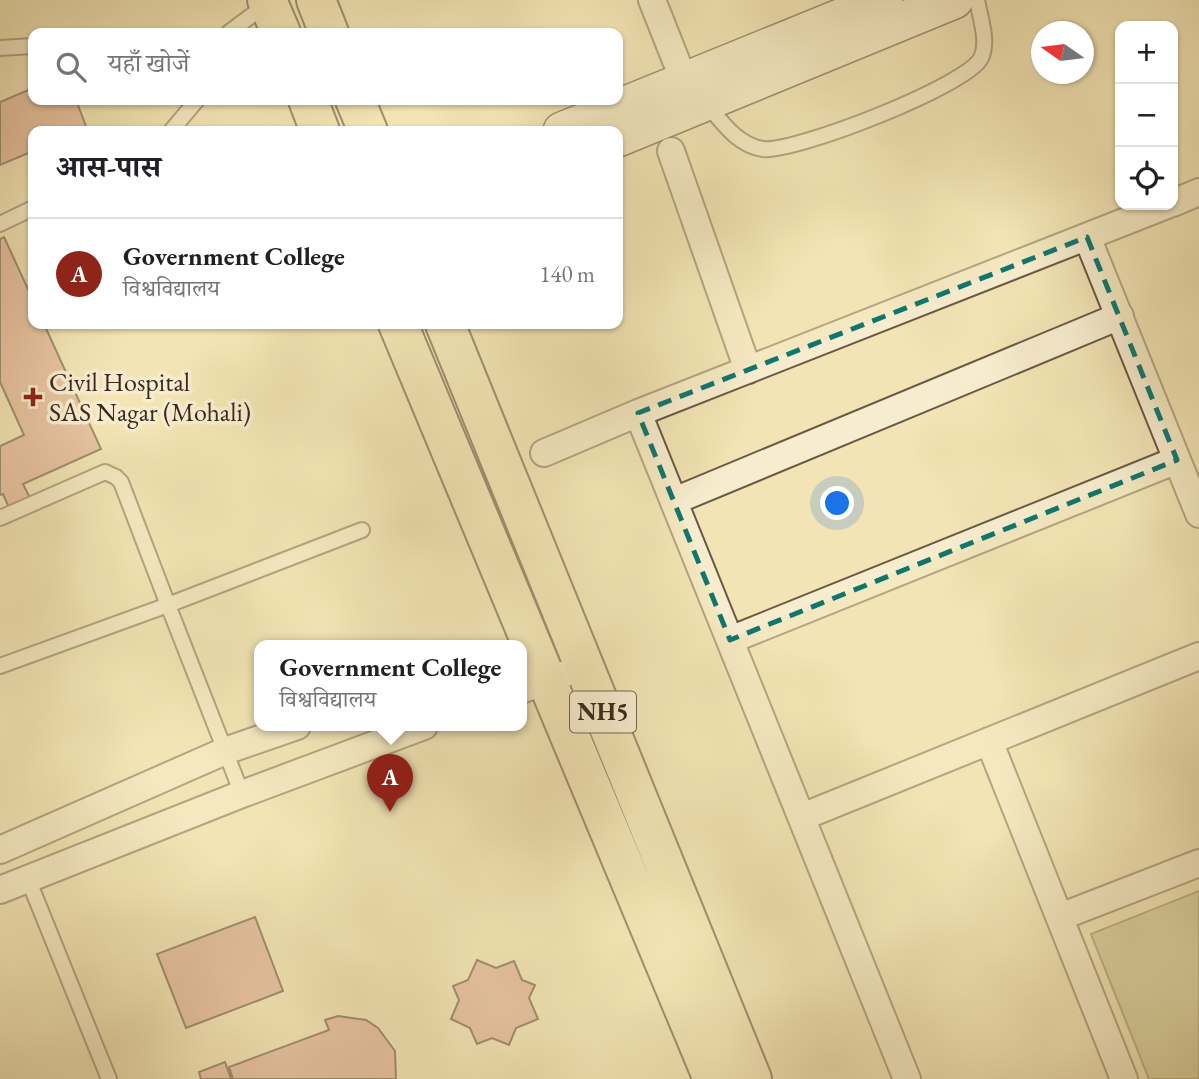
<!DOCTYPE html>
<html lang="hi">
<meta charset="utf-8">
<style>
body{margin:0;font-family:"EB Garamond","Noto Serif Devanagari",serif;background:#f2f2f2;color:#202124}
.controls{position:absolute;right:21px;top:21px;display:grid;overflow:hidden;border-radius:14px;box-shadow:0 2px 5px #0004}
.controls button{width:63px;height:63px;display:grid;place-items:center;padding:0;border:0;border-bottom:2px solid #e0e0e0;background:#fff;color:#202124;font:35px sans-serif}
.compass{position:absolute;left:1031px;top:21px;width:63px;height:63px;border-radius:50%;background:#fff;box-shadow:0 2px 5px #0004;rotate:284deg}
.you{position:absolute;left:838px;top:504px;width:24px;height:24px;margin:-18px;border:5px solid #fff;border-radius:50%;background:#1a73e8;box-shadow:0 0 0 10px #1a73e833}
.badge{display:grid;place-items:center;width:46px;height:46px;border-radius:50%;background:#8f2418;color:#fff;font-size:23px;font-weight:700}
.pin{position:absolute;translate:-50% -58px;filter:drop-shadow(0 2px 4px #0008)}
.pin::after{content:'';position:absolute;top:37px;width:24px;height:21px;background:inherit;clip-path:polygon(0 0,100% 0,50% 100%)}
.popup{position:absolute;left:254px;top:640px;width:273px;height:91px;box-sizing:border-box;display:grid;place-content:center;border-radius:14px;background:#fff;filter:drop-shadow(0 2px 5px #0005);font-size:23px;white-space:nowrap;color:#757577}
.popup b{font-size:26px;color:#202124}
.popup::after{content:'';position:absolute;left:50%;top:100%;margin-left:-14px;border:14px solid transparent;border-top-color:#fff}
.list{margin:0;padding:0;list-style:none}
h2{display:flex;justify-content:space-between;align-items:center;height:91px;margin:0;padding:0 28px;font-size:30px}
h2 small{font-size:23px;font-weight:400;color:#757577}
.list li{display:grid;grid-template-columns:46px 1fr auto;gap:21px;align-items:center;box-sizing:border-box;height:112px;padding:0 28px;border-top:2px solid #e0e0e0}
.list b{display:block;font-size:26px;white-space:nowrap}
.list p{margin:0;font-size:23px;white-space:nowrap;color:#757577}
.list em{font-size:23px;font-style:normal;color:#757577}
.icon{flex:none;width:38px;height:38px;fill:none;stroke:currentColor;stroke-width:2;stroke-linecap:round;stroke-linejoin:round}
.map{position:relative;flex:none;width:1199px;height:1079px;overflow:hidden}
.search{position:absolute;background:#fff;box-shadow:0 2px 5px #0004;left:28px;top:28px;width:595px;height:77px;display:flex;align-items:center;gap:18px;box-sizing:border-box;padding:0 24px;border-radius:14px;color:#757577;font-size:26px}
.panel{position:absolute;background:#fff;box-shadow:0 2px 5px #0004;left:28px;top:126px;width:595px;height:203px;border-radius:14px}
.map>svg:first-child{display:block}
.green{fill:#c1c289;stroke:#7e7654;stroke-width:2}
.building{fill:#da9e8a;stroke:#3b291f;stroke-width:2}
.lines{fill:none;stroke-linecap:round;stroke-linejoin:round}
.lane-casing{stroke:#695844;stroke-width:18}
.street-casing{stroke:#695844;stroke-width:30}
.secondary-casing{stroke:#3b291f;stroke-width:40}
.highway-casing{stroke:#3b291f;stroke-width:42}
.lane{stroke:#f7edce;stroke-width:14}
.street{stroke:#f7edce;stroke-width:26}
.secondary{stroke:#f7edce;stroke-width:37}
.highway{stroke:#f2e4b4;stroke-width:38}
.marked{fill:none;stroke:#0f766e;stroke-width:5;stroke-dasharray:14 9;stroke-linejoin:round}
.poi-dot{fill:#8f2418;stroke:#f7edce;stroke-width:2.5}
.labels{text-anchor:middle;stroke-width:7;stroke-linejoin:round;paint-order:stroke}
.shield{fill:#f7edce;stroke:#736454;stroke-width:2}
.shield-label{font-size:24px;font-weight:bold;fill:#3b291f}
.poi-label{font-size:26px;fill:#3b291f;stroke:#f7edce;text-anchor:start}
</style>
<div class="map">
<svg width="1199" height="1079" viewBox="0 0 1199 1079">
<rect width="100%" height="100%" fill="#f2e4b4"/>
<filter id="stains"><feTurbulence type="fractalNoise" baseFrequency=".00286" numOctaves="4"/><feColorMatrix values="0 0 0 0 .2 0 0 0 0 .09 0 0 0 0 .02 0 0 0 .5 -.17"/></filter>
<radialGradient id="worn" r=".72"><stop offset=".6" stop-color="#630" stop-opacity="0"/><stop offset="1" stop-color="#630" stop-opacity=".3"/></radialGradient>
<path class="green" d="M1199 891V1079H1149L1091 934Z"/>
<path class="building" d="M33 88V100H76L87 129 33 131V151L0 165V102Z
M4 237 33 300V324H44L101 449 23 484 31 500 10 510 3 494 0 495V446L24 435 0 382V239Z
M255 917 283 991 186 1028 157 954Z
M477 960 496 968 514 961 522 980 535 985 529 998 538 1019 516 1028 509 1045 492 1038 477 1044 470 1028 451 1019 459 1000 453 986 468 980Z
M338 1016 366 1020 378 1028 395 1051 396 1079H233L229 1067 329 1030 325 1020Z
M225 1062 231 1079H201L199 1072Z"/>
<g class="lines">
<g class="lane-casing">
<path id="lane" d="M228 33 267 4
M0 48 33 46
M706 103C722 122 737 145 763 149 794 153 967 86 981 58 989 42 980 17 977 0
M171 131 197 100
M0 224 33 208
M0 518 105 472 116 477 121 482 168 605 362 530
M0 666 168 605 242 794
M28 879 109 1079"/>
</g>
<g class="street-casing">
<path id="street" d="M652 0 677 63
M671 151 748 370
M1173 203 1199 192
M1087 237 1199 514
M638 413 907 1079
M544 453 638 413 1167 205
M674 501 1120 316
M730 640 1177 460
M521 690 562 675
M989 741 1124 1079
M802 817 1199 656
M0 850 225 751 297 726
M0 890 242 794 424 726
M1060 917 1199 863"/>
</g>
<g class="secondary-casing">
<path id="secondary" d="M562 131 884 0
M618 138 954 0"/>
</g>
<g class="highway-casing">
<path id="highway" d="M267 0 281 33
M316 0 329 33
M308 100 320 131
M355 100 368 131
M398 324 713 1079
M445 324 752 1079"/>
</g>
<use href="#lane" class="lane"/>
<use href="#street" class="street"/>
<use href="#secondary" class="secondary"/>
<use href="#highway" class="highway"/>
</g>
<path d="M0 0H1199V1079H0ZM1087 237 1177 460 730 640 638 413Z" fill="#f2e4b4" fill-opacity=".55" fill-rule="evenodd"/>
<path class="marked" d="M1087 237 1177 460 730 640 638 413Z"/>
<path class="poi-dot" d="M29.5 386.5h7v7h7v7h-7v7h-7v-7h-7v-7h7z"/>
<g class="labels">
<rect class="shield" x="570" y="691.5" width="66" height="41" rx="5"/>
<g class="shield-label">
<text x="603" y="720">NH5</text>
</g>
<g class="poi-label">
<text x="49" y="391">Civil Hospital<tspan x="49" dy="30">SAS Nagar (Mohali)</tspan></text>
</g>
</g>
<rect width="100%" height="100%" filter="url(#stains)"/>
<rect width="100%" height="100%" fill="url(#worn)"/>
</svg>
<div class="controls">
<button>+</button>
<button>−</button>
<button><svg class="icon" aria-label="locate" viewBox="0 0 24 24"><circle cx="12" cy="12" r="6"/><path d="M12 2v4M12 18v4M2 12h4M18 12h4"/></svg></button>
</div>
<svg class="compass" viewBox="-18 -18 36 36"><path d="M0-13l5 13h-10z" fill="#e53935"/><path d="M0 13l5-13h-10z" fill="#757577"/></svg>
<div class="you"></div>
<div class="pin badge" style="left:390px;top:812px">A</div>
<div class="popup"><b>Government College</b>विश्वविद्यालय</div>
<div class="search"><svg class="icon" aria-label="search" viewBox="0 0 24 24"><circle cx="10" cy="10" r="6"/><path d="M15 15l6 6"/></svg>यहाँ खोजें</div>
<section class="panel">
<h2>आस-पास<small></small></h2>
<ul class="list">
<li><span class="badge">A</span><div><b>Government College</b><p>विश्वविद्यालय</p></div><em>140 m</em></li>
</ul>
</section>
</div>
